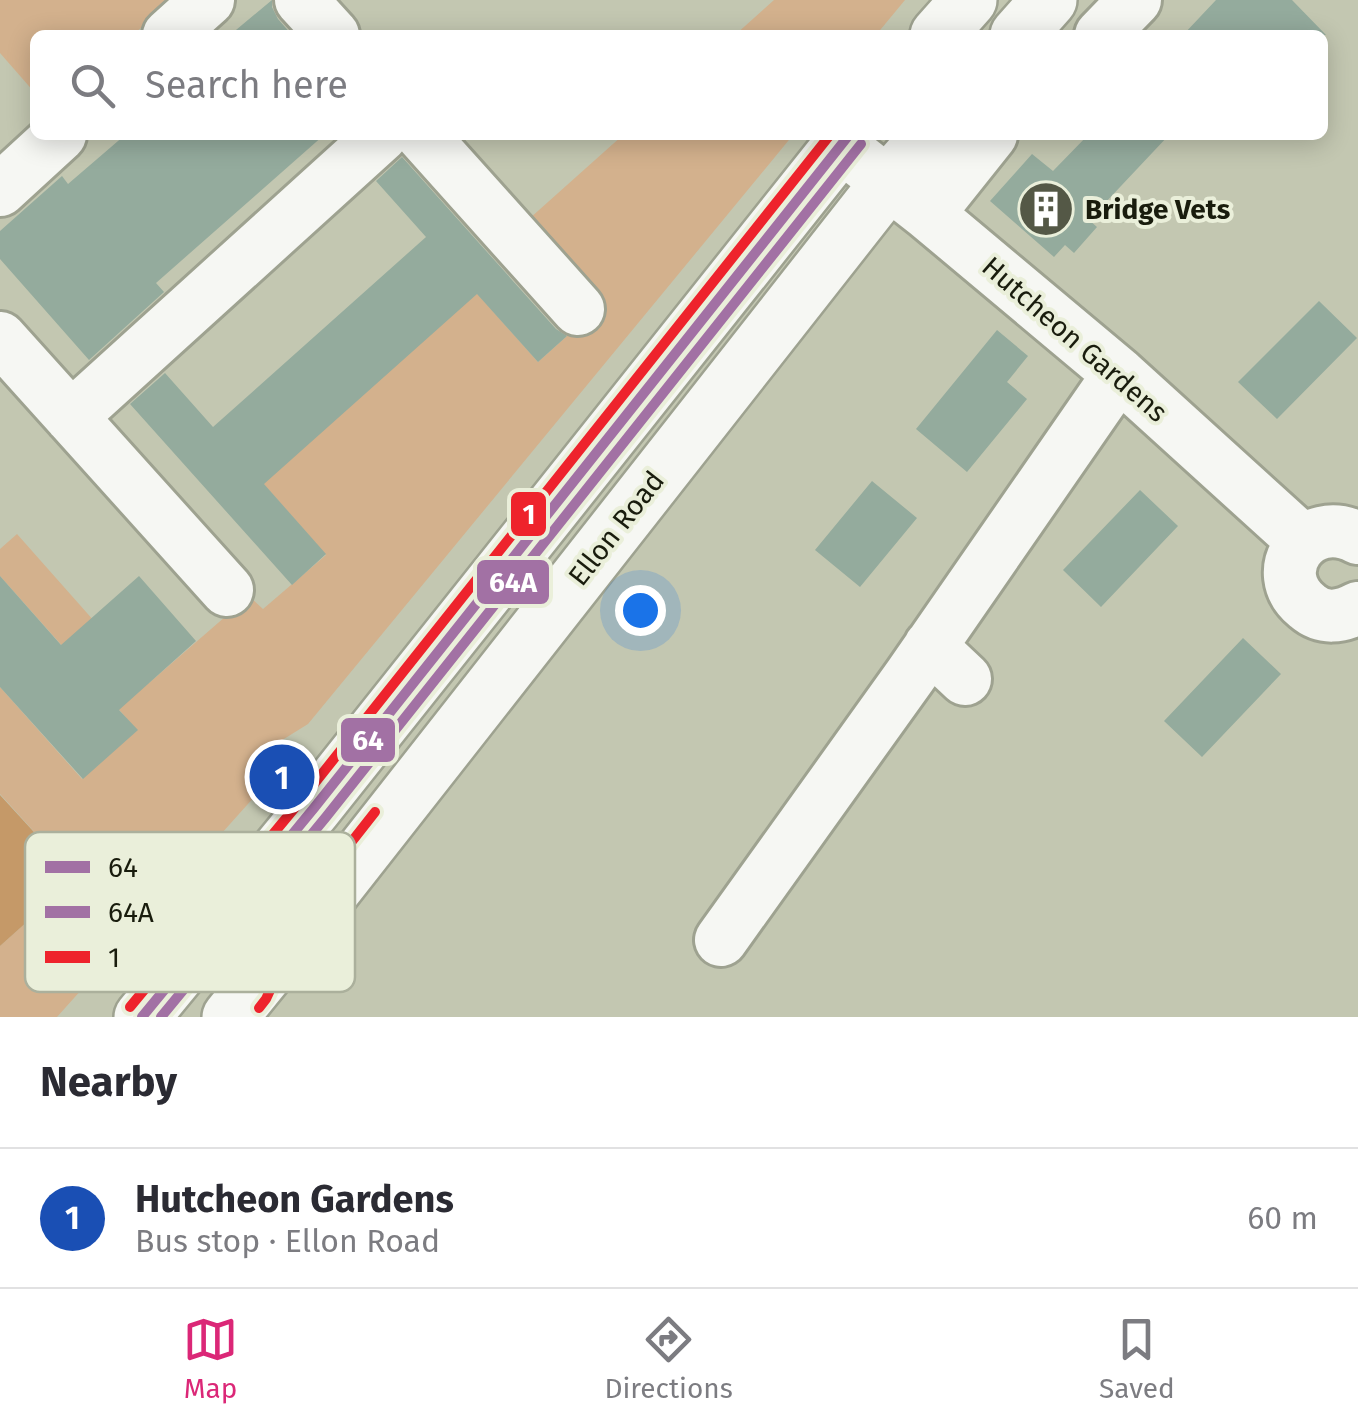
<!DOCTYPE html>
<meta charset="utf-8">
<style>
body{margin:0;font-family:"Fira Sans",sans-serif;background:#f2f2f3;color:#2b2b33}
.you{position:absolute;left:640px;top:610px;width:35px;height:35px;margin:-25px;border:8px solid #fff;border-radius:50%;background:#1a73e8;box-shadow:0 0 0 15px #1a73e833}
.badge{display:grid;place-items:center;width:65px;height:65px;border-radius:50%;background:#db2777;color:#fff;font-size:32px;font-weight:700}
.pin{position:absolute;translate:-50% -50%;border:5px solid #fff;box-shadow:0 2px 10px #0006}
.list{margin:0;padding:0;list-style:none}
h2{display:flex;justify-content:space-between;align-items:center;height:130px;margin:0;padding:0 40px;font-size:42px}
h2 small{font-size:32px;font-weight:400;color:#7c7c81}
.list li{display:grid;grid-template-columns:65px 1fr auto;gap:30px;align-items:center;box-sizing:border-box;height:140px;padding:0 40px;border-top:2px solid #e1e1e2}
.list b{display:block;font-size:38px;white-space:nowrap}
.list p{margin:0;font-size:32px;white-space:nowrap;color:#7c7c81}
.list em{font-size:32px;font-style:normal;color:#7c7c81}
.icon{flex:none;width:55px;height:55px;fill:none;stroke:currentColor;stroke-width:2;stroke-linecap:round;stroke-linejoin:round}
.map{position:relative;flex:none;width:1358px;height:1017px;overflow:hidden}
.search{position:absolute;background:#fff;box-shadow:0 5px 25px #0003;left:30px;right:30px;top:30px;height:110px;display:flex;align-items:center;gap:25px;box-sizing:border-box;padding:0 35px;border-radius:15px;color:#7c7c81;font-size:38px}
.sheet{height:270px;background:#fff}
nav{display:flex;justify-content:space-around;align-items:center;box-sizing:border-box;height:140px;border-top:2px solid #e1e1e2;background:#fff;font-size:28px;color:#7c7c81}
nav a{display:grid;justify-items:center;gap:5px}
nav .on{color:#db2777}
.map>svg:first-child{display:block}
.green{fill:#d3b18d}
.forest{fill:#c59968}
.building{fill:#94ab9d}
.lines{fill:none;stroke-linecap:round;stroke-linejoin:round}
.minor-casing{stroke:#9ea290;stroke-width:58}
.major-casing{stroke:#9ea290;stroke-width:60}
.minor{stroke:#f6f7f3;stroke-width:52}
.major{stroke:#f6f7f3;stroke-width:55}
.bus-1-casing{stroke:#eaefda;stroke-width:18}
.bus-2-casing{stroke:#eaefda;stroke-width:18}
.bus-3-casing{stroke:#eaefda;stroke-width:18}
.bus-1{stroke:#a271a4;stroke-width:10}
.bus-2{stroke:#a271a4;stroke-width:10}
.bus-3{stroke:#ee232c;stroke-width:10}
.labels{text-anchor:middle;stroke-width:8;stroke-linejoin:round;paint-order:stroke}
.poi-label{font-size:28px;font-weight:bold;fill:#191c0d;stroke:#eaefda;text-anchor:start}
.street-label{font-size:28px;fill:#191c0d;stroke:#eaefda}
.key{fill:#eaefda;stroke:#abb09c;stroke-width:2.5}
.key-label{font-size:28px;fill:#191c0d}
.line-badge{stroke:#eaefda;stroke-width:4}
.badge-label{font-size:28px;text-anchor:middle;font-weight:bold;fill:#fff}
</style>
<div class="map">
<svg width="1358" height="1017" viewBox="0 0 1358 1017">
<rect width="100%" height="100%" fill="#c3c7b1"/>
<path class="green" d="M0 0H172L133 35H35V93L0 53Z
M774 0H905L876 35H735Z
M623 135H793L308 724 263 752 283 742 254 777 264 786 57 1017H0V946L76 878 0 794V687L82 779 137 730 0 576V549L17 534 149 683 249 596 263 609 326 555 261 481 474 290 538 362 596 310 520 227Z"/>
<path class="forest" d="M0 795 76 878 0 946Z"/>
<path class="building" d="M272 0V7L278 19 292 35H230Z
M1216 0H1292L1326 35H1183Z
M125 135H324L156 283 164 292 89 360 0 259V231L62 176 68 184Z
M1088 135H1169L1089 220 1097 227 1074 253 1065 245 1054 257 990 201 1032 154 1053 171Z
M402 157 556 329 567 336 538 362 477 294 264 484 326 554 292 585 130 404 165 373 213 427 426 237 376 181Z
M1319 301 1357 338 1277 419 1238 382Z
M997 330 1028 356 1007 382 1027 399 967 472 916 429Z
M872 481 917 518 860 587 815 550Z
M1140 490 1178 526 1101 607 1063 570Z
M0 576 61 645 139 576 196 641 119 710 138 730 83 779 0 687Z
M1243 638 1281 674 1202 757 1164 721Z"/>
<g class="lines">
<g class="minor-casing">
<path id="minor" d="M301 0 333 35
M169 35 208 0
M1101 35 1135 0
M422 135 578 309
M840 145 928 214 1119 374 1303 541
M0 190 60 135
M928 214 991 135
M0 338 227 590
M71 417 382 135
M1358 538C1307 511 1265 572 1307 606 1323 620 1341 617 1358 608
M930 646 965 679
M721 940 910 676 1119 374"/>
</g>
<g class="major-casing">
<path id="major" d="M938 35 969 0
M1018 35 1049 0
M142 1017 314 808 849 135
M230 1017 333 890 888 183 930 135"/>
</g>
<use href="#minor" class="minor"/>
<use href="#major" class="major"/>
<g class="bus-1-casing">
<path id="bus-1" d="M142 1017 314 808 849 135"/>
</g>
<g class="bus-2-casing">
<path id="bus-2" d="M161 1017 326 817 861 144"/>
</g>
<g class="bus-3-casing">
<path id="bus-3" d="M130 1007 302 799 830 135
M259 1008 266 999 320 882 375 812"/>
</g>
<use href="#bus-1" class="bus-1"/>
<use href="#bus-2" class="bus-2"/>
<use href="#bus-3" class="bus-3"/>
</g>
<defs>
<g id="building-disc" transform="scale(2.875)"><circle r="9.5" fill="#545846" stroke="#eaefda"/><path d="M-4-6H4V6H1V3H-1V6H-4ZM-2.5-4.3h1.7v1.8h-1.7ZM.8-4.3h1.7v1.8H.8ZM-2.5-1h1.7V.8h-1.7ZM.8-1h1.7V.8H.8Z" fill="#fff"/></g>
</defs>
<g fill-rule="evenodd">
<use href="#building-disc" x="1046" y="209"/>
</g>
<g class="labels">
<g class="poi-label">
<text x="1085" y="219">Bridge Vets</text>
</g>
<g class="street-label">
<text transform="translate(1075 339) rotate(41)" y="10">Hutcheon Gardens</text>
<text transform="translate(616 528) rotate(-52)" y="10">Ellon Road</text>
</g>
</g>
<rect x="25" y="832" width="330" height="160" rx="15" class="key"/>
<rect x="45" y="861" width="45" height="12" fill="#a271a4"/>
<rect x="45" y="906" width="45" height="12" fill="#a271a4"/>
<rect x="45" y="951" width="45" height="12" fill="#ee232c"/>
<g class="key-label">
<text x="108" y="877">64</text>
<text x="108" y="922">64A</text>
<text x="108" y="967">1</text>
</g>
<g class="line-badge">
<rect x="509" y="490" width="39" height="48" rx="10" fill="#ee232c"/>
<rect x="475" y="558" width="76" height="48" rx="10" fill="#a271a4"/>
<rect x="339" y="716" width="58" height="48" rx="10" fill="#a271a4"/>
</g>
<g class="badge-label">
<text x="529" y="524">1</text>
<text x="513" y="592">64A</text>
<text x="368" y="750">64</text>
</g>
</svg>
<div class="you"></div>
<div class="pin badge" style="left:282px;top:777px;background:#1a4fb4">1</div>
<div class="search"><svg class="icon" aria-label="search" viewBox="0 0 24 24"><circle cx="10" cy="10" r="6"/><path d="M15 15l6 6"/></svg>Search here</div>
</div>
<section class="sheet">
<h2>Nearby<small></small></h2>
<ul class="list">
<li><span class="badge" style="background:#1a4fb4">1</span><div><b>Hutcheon Gardens</b><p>Bus stop · Ellon Road</p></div><em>60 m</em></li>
</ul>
</section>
<nav>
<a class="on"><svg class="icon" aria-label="map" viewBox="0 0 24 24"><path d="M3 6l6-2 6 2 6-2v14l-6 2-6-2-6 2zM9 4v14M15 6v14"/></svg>Map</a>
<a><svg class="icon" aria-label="directions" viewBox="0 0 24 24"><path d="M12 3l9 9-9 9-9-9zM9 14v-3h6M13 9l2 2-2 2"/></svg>Directions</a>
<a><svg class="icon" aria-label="saved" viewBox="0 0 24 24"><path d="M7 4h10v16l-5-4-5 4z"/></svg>Saved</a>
</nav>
